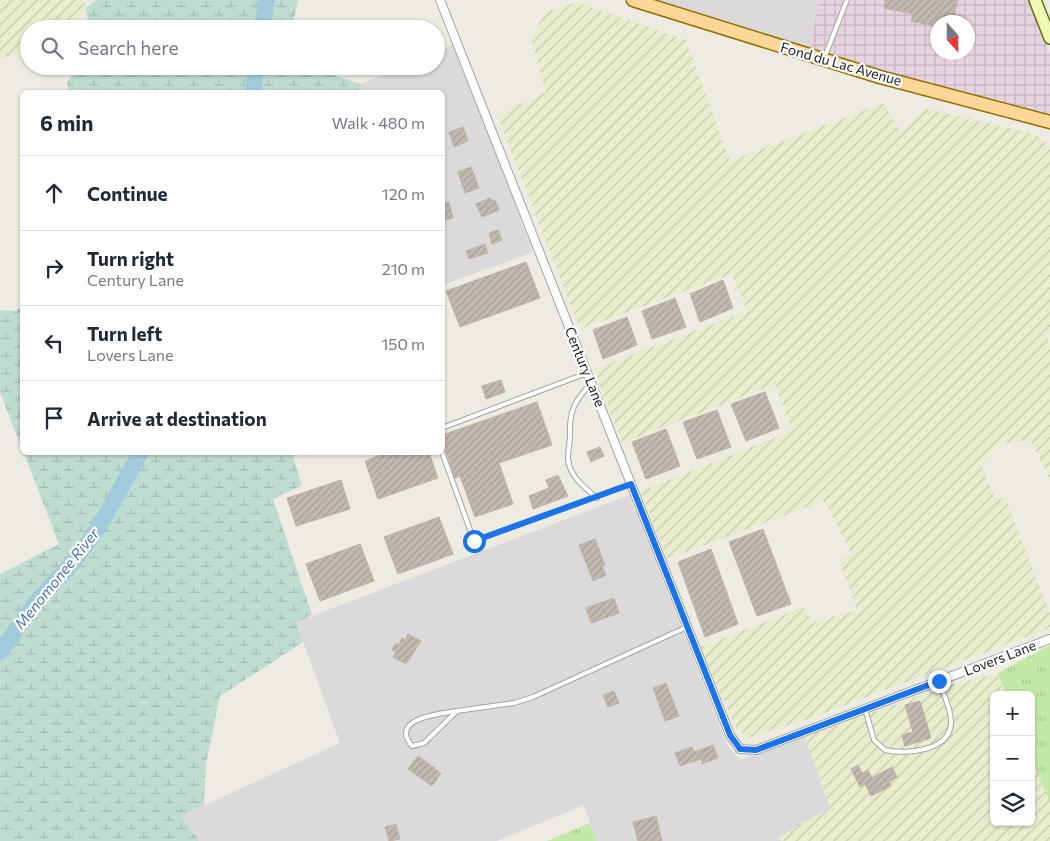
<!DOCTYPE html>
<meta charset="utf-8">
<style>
body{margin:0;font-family:Commissioner,sans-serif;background:#f2f2f3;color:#1f2937}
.controls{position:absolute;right:15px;bottom:15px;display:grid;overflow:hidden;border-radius:8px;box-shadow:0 1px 4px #0004}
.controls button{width:45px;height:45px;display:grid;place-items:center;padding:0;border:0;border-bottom:1px solid #e0e1e3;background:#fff;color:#1f2937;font:25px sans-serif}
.compass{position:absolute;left:930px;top:15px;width:45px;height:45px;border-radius:50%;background:#fff;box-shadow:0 1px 4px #0004;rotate:159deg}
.stop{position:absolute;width:15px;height:15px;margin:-11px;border:4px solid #1a73e8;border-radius:50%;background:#fff}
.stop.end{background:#1a73e8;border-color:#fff;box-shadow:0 1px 5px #0008}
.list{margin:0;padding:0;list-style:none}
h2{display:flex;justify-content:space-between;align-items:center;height:65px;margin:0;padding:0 20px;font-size:21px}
h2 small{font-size:16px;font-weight:400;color:#747a83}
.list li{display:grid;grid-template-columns:32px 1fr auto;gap:15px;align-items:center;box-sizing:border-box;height:75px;padding:0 20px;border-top:1px solid #e0e1e3}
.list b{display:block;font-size:19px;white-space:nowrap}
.list p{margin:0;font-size:16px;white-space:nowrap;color:#747a83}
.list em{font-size:16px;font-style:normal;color:#747a83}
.icon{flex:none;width:28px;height:28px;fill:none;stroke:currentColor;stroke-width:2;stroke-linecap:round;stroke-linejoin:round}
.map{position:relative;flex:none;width:1050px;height:841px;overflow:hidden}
.search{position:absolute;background:#fff;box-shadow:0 1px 4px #0004;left:20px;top:20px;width:425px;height:55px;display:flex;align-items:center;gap:12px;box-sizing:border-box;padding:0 18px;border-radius:28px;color:#747a83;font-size:19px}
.panel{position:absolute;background:#fff;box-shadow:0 1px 4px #0004;left:20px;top:90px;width:425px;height:365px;border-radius:8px}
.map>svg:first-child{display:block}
.residential{fill:#dbd9d9}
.industrial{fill:url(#industrial-grid);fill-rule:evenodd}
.farmland{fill:url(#farmland-furrows)}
.grass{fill:url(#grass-tufts)}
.wetland{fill:url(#wetland-marsh)}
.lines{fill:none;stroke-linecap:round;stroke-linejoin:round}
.river{stroke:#a1cbdc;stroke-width:16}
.building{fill:url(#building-hatch);stroke:#c0b2a4}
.service-casing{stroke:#a3a3a3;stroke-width:6}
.minor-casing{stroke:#a3a3a3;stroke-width:10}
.secondary-casing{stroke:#5f7304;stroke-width:14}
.primary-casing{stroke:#956e00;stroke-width:15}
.service{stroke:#fff;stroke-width:4}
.minor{stroke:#fff;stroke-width:8}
.secondary{stroke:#f1fab4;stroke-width:11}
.primary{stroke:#fcd898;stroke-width:12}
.route{stroke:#1a73e8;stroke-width:6}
.labels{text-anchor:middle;stroke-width:4.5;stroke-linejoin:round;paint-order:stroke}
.street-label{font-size:14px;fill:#1c1c1c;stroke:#fff}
.water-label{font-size:15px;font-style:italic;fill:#4973ac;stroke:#fff}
</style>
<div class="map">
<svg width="1050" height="841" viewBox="0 0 1050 841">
<defs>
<pattern id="industrial-grid" width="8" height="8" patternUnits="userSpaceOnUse" patternTransform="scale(1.25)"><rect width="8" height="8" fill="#e7d4e2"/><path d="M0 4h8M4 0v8" fill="none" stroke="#c6b5c1"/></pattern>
<pattern id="farmland-furrows" width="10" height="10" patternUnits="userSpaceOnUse" patternTransform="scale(1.25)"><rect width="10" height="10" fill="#e9edcd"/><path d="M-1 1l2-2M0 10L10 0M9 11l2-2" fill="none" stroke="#c7cbaf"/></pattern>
<pattern id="grass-tufts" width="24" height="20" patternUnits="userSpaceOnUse" patternTransform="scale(1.25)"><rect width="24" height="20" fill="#c3e9a7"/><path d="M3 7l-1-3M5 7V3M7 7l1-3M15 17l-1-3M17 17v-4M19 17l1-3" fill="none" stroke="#a7c78f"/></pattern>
<pattern id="wetland-marsh" width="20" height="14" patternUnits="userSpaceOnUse" patternTransform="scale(1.25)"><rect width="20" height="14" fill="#bfdcd1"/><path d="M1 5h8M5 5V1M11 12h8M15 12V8" fill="none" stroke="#a4bcb3"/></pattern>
<pattern id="building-hatch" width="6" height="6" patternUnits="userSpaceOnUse" patternTransform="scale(1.25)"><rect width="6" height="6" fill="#c2bab1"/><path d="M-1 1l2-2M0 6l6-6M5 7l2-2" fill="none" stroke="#a69f98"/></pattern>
</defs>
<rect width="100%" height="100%" fill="#eeebe2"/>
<path class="residential" d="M654 0H819L810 48Z
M454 44 533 252 443 285 442 92H363L361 84 402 66H436V52Z
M629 495 728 746 740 760 805 737 830 808 780 837 781 841H597L584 805 497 841H199L181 816 340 743 296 622Z"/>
<path class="industrial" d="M819 0H1029L1050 53V116L893 75 810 48ZM938 22H968V52H938Z"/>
<path class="farmland" d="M0 0H84L86 8 72 29H29V49L0 59Z
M577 2 686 40 730 161 883 103 901 133 925 108 1034 134 1050 146V331L1046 333 1050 345V480L1030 440 999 444 982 467 994 497 1006 499 1050 614V628L808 719 748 738 735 726 700 647 803 607 814 622 857 610 839 561 851 553 824 501 667 559 641 491 792 431 775 384 622 443 594 369 747 311 732 274 580 329 497 115 546 92 531 39 545 12Z
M998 673 1006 695H994V822H1031V757L1050 803V841H781L780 837 830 808 805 737 950 685Z"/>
<path class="grass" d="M1050 645V803L1031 757V695H1006L998 673Z
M590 823 597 841H547Z"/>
<path class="wetland" d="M96 0H298L292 29H89L86 8Z
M79 66H305L361 84 363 92H69L67 82Z
M22 307V449L0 392V310L14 311Z
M24 453H292L302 485 273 499 312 615 296 623 303 642 220 696 206 764 204 805 181 816 199 841H0V574L59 544Z"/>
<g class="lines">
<path class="river" d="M261 29 267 0
M253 92 256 66
M0 652 38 600 76 559 100 525 141 452"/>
</g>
<path class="building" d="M885 0H958L952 22H938V27L911 21 913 14 884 8Z
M463 127 468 141 454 147 449 132Z
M471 167 479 188 465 193 458 172Z
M490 198 492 201 495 200 499 210 482 217 476 204Z
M449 202 453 218 446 220 442 203Z
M498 230 502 240 492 244 489 233Z
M485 244 488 253 469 259 466 251Z
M526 262 540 298 460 327 446 291Z
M723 280 733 308 700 322 690 294Z
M675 298 686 327 652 339 642 311Z
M627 317 637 345 603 359 593 330Z
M501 380 505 392 486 399 482 386Z
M765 392 779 428 746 441 731 404Z
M537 402 552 445 499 463 513 504 475 517 460 476 455 478 446 451 442 448V435Z
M717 410 731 447 697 459 683 422Z
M666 429 680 466 646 479 632 442Z
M600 447 604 456 591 462 587 452Z
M388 452H429L438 478 378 499 365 461Z
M558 475 568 496 533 509 529 496 549 488 546 480Z
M341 480 350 509 296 526 287 498Z
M439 517 453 554 398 574 384 537Z
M763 529 791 604 757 616 729 542Z
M595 539 605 565 602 566 606 575 593 581 579 545Z
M360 544 374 581 320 601 306 564Z
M711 549 738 624 705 637 678 562Z
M614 598 619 613 591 623 586 608Z
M408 634 421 641 406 664 393 657 396 652 392 650 396 643 399 645 402 638 405 640Z
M666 683 679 716 665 721 653 688Z
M614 691 619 703 608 707 603 695Z
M920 701 931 738 905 746 902 735 913 732 905 705Z
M713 745 718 758 702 764 701 759 680 766 675 753 692 747 694 752Z
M418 756 441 773 432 786 408 769Z
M858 765 862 773 868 770 872 778 892 767 897 777 889 782 891 786 871 796 865 784 860 787 851 769Z
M656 816 662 841H638L633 822Z
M396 824 400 839 389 841 385 827Z"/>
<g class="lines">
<g class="service-casing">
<path id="service" d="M825 56 847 0
M591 383C575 401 569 410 570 435 570 442 568 450 568 458 569 476 584 487 597 498
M442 428 587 373
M442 452 474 541 631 484
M865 709 874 740 885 750C906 755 951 751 951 722 951 708 943 693 939 681
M457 711C443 713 388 718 412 746L424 743 457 711 514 703 533 697 687 627"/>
</g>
<g class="minor-casing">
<path id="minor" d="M440 0 730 735 740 749 756 750 1050 639"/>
</g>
<g class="secondary-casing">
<path id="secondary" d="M1035 0 1050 38"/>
</g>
<g class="primary-casing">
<path id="primary" d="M633 0 880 77 1050 122"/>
</g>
<use href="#service" class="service"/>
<use href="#minor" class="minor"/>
<use href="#secondary" class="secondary"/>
<use href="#primary" class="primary"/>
</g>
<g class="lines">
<path class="route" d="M474 541 631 484 730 735 740 749 756 750 939 681"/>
</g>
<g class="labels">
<g class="street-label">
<text transform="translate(841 64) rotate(16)" y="5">Fond du Lac Avenue</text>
<text transform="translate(585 367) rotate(68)" y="5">Century Lane</text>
<text transform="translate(1000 658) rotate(-21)" y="5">Lovers Lane</text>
</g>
<g class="water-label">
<text transform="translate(57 579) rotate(-51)" y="5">Menomonee River</text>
</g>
</g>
</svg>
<div class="controls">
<button>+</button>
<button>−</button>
<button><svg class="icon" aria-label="layers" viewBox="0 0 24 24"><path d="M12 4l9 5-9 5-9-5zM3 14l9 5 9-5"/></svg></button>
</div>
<svg class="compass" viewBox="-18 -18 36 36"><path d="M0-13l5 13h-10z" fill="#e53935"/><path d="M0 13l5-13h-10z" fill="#747a83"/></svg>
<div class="stop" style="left:474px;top:541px"></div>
<div class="stop end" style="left:939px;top:681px"></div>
<div class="search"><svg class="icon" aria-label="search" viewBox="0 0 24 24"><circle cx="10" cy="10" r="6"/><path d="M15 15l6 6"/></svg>Search here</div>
<section class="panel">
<h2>6 min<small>Walk · 480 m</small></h2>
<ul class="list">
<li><svg class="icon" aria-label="ahead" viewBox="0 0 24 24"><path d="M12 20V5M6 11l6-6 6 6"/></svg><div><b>Continue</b></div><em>120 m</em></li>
<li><svg class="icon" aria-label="right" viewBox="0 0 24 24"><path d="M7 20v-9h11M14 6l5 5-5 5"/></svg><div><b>Turn right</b><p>Century Lane</p></div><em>210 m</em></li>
<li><svg class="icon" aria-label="left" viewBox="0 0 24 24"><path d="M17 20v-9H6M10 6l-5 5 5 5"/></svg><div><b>Turn left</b><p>Lovers Lane</p></div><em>150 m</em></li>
<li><svg class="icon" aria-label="arrive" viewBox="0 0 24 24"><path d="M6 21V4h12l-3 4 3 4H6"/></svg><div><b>Arrive at destination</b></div></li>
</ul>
</section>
</div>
